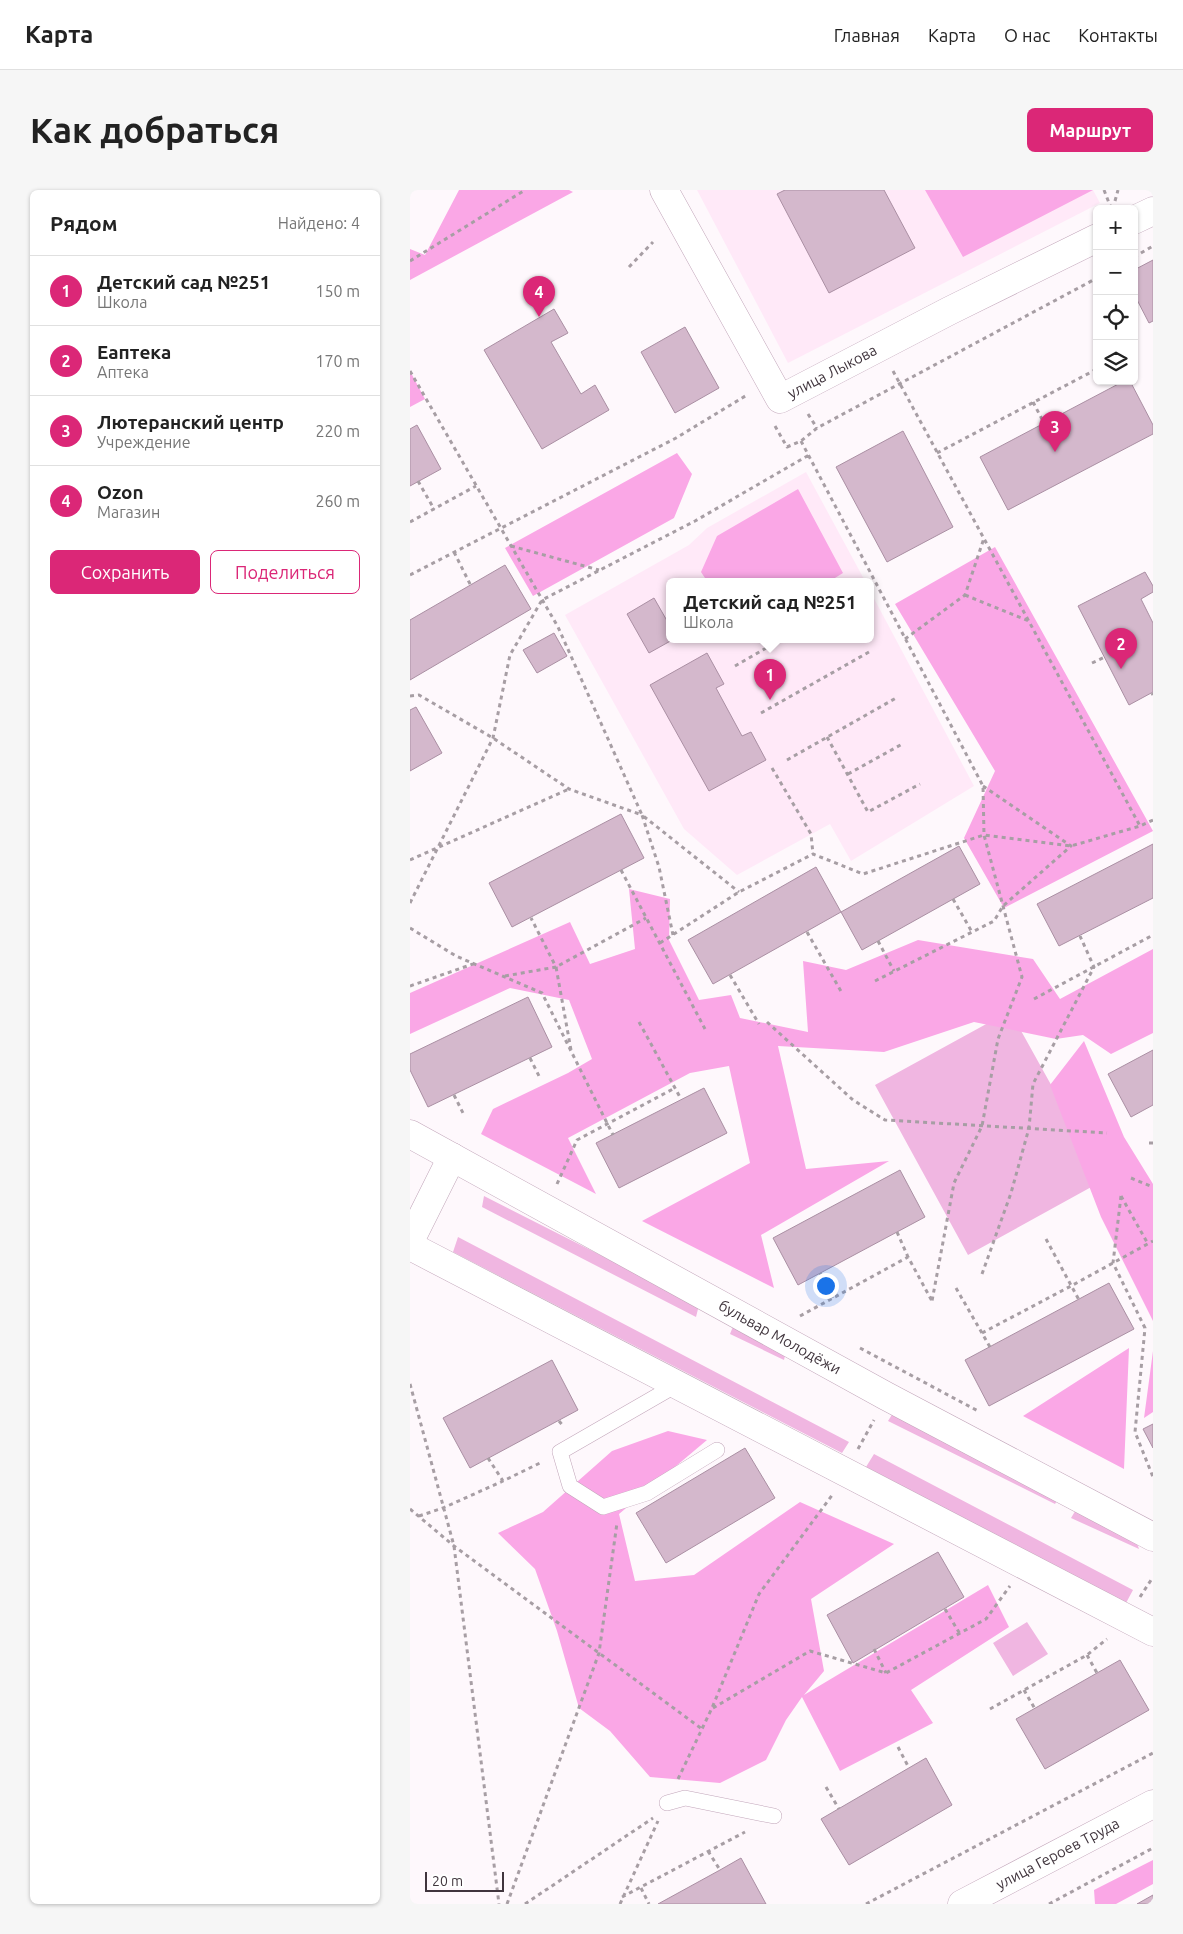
<!DOCTYPE html>
<html lang="ru">
<meta charset="utf-8">
<style>
body{margin:0;font-family:Ubuntu,sans-serif;background:#f6f6f6;color:#222}
.controls{position:absolute;right:15px;top:15px;display:grid;overflow:hidden;border-radius:8px;box-shadow:0 1px 4px #0004}
.controls button{width:45px;height:45px;display:grid;place-items:center;padding:0;border:0;border-bottom:1px solid #e0e0e0;background:#fff;color:#222;font:25px sans-serif}
.scale{position:absolute;left:15px;bottom:12px;width:79px;box-sizing:border-box;padding-left:5px;border:2px solid #40353d;border-top:0;font-size:14px;line-height:18px;white-space:nowrap;color:#40353d;-webkit-text-stroke:4px #fff;paint-order:stroke}
.you{position:absolute;left:415px;top:1095px;width:18px;height:18px;margin:-12px;border:4px solid #fff;border-radius:50%;background:#1a73e8;box-shadow:0 0 0 8px #1a73e833}
.badge{display:grid;place-items:center;width:32px;height:32px;border-radius:50%;background:#db2777;color:#fff;font-size:16px;font-weight:700}
.pin{position:absolute;translate:-50% -41px;filter:drop-shadow(0 1px 2px #0008)}
.pin::after{content:'';position:absolute;top:26px;width:18px;height:15px;background:inherit;clip-path:polygon(0 0,100% 0,50% 100%)}
.popup{position:absolute;left:256px;top:388px;width:208px;height:65px;box-sizing:border-box;display:grid;place-content:center;border-radius:8px;background:#fff;filter:drop-shadow(0 1px 4px #0005);font-size:16px;white-space:nowrap;color:#767676}
.popup b{font-size:19px;color:#222}
.popup::after{content:'';position:absolute;left:50%;top:100%;margin-left:-10px;border:10px solid transparent;border-top-color:#fff}
.list{margin:0;padding:0;list-style:none}
h2{display:flex;justify-content:space-between;align-items:center;height:65px;margin:0;padding:0 20px;font-size:21px}
h2 small{font-size:16px;font-weight:400;color:#767676}
.list li{display:grid;grid-template-columns:32px 1fr auto;gap:15px;align-items:center;box-sizing:border-box;height:70px;padding:0 20px;border-top:1px solid #e0e0e0}
.list b{display:block;font-size:19px;white-space:nowrap}
.list p{margin:0;font-size:16px;white-space:nowrap;color:#767676}
.list em{font-size:16px;font-style:normal;color:#767676}
.actions{display:flex;gap:10px;padding:15px 20px}
.actions a{flex:1;padding:11px 0;border:1px solid #db2777;border-radius:8px;text-align:center;font-size:18px;color:#db2777}
.actions .main{background:#db2777;color:#fff}
.icon{flex:none;width:28px;height:28px;fill:none;stroke:currentColor;stroke-width:2;stroke-linecap:round;stroke-linejoin:round}
.map{position:relative;flex:none;width:743px;height:1714px;overflow:hidden;border-radius:8px}
header{display:flex;align-items:center;gap:30px;box-sizing:border-box;height:70px;padding:0 25px;background:#fff;border-bottom:1px solid #e0e0e0}
header strong{font-size:24px}
nav{display:flex;gap:28px;margin-inline-start:auto;font-size:18px}
.intro{display:flex;align-items:center;justify-content:space-between;box-sizing:border-box;height:120px;padding:0 30px}
h1{margin:0;font-size:35px}
.button{padding:12px 22px;border-radius:8px;background:#db2777;color:#fff;font-size:18px;font-weight:700}
main{display:flex;gap:30px;padding:0 30px}
aside{flex:1;background:#fff;border-radius:8px;box-shadow:0 1px 4px #0004}
.map>svg:first-child{display:block}
.built{fill:#ffe9f8}
.green{fill:#f0b6e1}
.forest{fill:#faa7e6}
.building{fill:#d4b8cc;stroke:#aa8fa3}
.lines{fill:none;stroke-linecap:round;stroke-linejoin:round}
.lane-casing{stroke:#c2a6ba;stroke-width:16}
.street-casing{stroke:#c2a6ba;stroke-width:29}
.secondary-casing{stroke:#c2a6ba;stroke-width:29}
.path{stroke:#a79ea4;stroke-width:3;stroke-dasharray:4 4;stroke-linecap:butt}
.lane{stroke:#fff;stroke-width:15}
.street{stroke:#fff;stroke-width:28}
.secondary{stroke:#fff;stroke-width:28}
.labels{text-anchor:middle;stroke-width:5;stroke-linejoin:round;paint-order:stroke}
.street-label{font-size:15px;fill:#40353d;stroke:#fff}
</style>
<header>
<strong>Карта</strong>
<nav><a>Главная</a><a>Карта</a><a>О нас</a><a>Контакты</a></nav>
</header>
<div class="intro"><h1>Как добраться</h1><a class="button">Маршрут</a></div>
<main>
<aside>
<h2>Рядом<small>Найдено: 4</small></h2>
<ul class="list">
<li><span class="badge">1</span><div><b>Детский сад №251</b><p>Школа</p></div><em>150 m</em></li>
<li><span class="badge">2</span><div><b>Еаптека</b><p>Аптека</p></div><em>170 m</em></li>
<li><span class="badge">3</span><div><b>Лютеранский центр</b><p>Учреждение</p></div><em>220 m</em></li>
<li><span class="badge">4</span><div><b>Ozon</b><p>Магазин</p></div><em>260 m</em></li>
</ul>
<div class="actions"><a class="main">Сохранить</a><a>Поделиться</a></div>
</aside>
<div class="map">
<svg width="743" height="1714" viewBox="0 0 743 1714">
<rect width="100%" height="100%" fill="#fef8fc"/>
<path class="built" d="M287 0H683L690 13 378 173Z
M396 282 455 391H260V449H460V401L564 596 441 671 420 634 327 685 274 639 155 425 279 355 297 338Z"/>
<path class="green" d="M600 821 694 990 558 1065 465 895Z
M74 1006 289 1115 286 1127 72 1017Z
M48 1047 439 1252 432 1263 43 1062Z
M324 1134 376 1161 374 1170 320 1144Z
M483 1223 651 1304 645 1314 478 1231Z
M464 1264 723 1400 716 1413 456 1277Z
M667 1318 726 1350 729 1359 661 1328Z
M617 1432 638 1464 603 1486 583 1453Z"/>
<path class="forest" d="M49 0H159L163 2 0 90V59L15 65Z
M515 0H683L553 67Z
M0 181 15 209 0 217Z
M267 263 282 284 264 328 123 406 95 358Z
M388 299 433 383 420 391H297L291 382 307 346Z
M585 357 743 641 594 718 554 648 585 581 485 414Z
M219 699 260 709 259 750 289 810 321 805 330 828 398 842 393 771 436 780 508 750 623 769 650 809 743 759V843L701 864 673 845 646 849 564 832 474 862 368 856 396 979 479 971 351 1045 364 1098 232 1031 340 973 319 876 280 883 158 948 186 1004 71 944 83 919 158 883 182 869 159 810 100 798 0 844V803L160 732 180 774 225 759Z
M674 851 714 947 743 994V1131L691 1027 640 895Z
M719 1158 714 1279 613 1226Z
M743 1161V1222L734 1228Z
M258 1241 297 1250 209 1324 225 1391 284 1385 390 1312 484 1354 401 1409 414 1481 394 1505 578 1395 599 1437 501 1500 523 1533 430 1581 392 1507 376 1530 356 1570 310 1593 240 1587 200 1541 169 1518 147 1441 125 1379 88 1343 133 1322 202 1261Z
M743 1670V1694L706 1714H685L684 1700Z"/>
<path class="building" d="M375 0H474L505 58 419 103 367 4Z
M743 70V131L739 133 724 104V80Z
M144 119 158 143 141 152 171 204 185 195 199 220 132 259 74 160Z
M275 137 309 198 265 223 231 162Z
M714 191H720L743 235V244L598 320 570 267Z
M7 235 31 279 0 296V239Z
M493 241 543 337 477 372 426 277Z
M95 375 121 419 0 490V430Z
M735 382 743 396V402L731 409 743 433V502L719 515 668 416Z
M244 408 260 436V449H264L239 463 217 424Z
M144 443 157 466 127 483 113 460Z
M297 463 314 494 306 498 332 546 341 542 356 570 299 601 240 495Z
M6 517 32 563 0 581V520Z
M211 624 234 668 102 737 79 693Z
M743 654V708L649 756 627 714Z
M549 656 570 694 452 760 431 722Z
M406 677 431 722 303 794 278 750Z
M118 807 142 857 18 917 0 880V864Z
M743 860V915L721 927 698 884Z
M294 898 317 943 209 998 186 953Z
M490 980 515 1027 388 1095 363 1048Z
M699 1093 724 1139 579 1216 555 1170Z
M142 1170 168 1220 60 1278 33 1228Z
M743 1234V1258L733 1239Z
M335 1258 365 1308 256 1373 226 1323Z
M528 1362 554 1407 443 1473 417 1425Z
M710 1470 739 1520 635 1579 606 1529Z
M516 1568 542 1615 439 1675 411 1629Z
M331 1668 356 1714H248L310 1680Z
M743 1705V1714H727Z"/>
<g class="lines">
<g class="lane-casing">
<path id="lane" d="M268 1194 150 1262 160 1296 193 1317 237 1303 307 1260
M257 1613 275 1608 364 1626"/>
</g>
<g class="street-casing">
<g id="street">
<path id="s1" d="M254 0 370 209 539 121 687 48"/>
<path d="M724 30 743 21"/>
<path id="s2" d="M0 944 476 1206 743 1347"/>
<path d="M0 1051 42 967"/>
<path d="M0 1056 743 1442"/>
</g>
</g>
<g class="secondary-casing">
<g id="secondary">
<path id="s3" d="M552 1714 743 1614"/>
</g>
</g>
<path class="path" d="M694 0 701 18
M705 11 708 0
M724 67 743 56
M0 71 115 0
M219 77 243 52
M724 160 725 159
M0 181 148 437 232 625 329 702
M483 181 730 636
M623 212 634 233
M398 224 407 238
M365 236 377 257 391 251 407 238 687 88
M391 251 573 596 574 645 612 787 588 849 572 936 544 993 522 1111
M527 263 687 179
M8 291 24 319
M0 332 66 296
M101 356 189 380
M44 362 61 396
M0 385 266 248 337 205
M555 405 619 431
M495 449 555 405 574 348
M682 473 695 467
M325 476 372 449
M742 503 743 505
M0 506 9 505 83 548 159 599 232 625 249 677 263 745
M351 523 459 462
M417 547 458 622 510 594
M377 570 486 508
M362 578 401 644 403 664
M438 584 494 553
M0 670 159 599
M211 680 295 839
M543 709 562 742
M0 713 83 548 100 465 132 410 285 331 399 265
M0 738 46 766 132 803 203 945
M397 742 432 803
M468 751 484 781
M250 753 329 702 403 664 453 684 574 645 661 656 730 636 743 630
M320 785 349 834
M95 786 146 777 121 728
M465 791 584 731 593 716 661 656 573 596
M0 796 63 774
M624 809 743 745
M229 832 271 909
M357 832 443 910 475 930 697 943
M161 860 146 777 236 728
M120 868 130 888
M44 905 54 925
M739 953H743
M721 988 743 997
M147 994 167 950 265 898
M711 1006 703 1073 735 1138 725 1242 743 1287
M711 1006 738 1054
M487 1042 498 1067
M636 1049 669 1110
M410 1083 423 1108
M572 1084 601 1003 619 938 623 894 684 777 670 746
M546 1098 580 1157
M390 1126 498 1067 522 1111
M572 1143 661 1096 743 1051
M450 1158 568 1221
M0 1194 44 1356 89 1714
M149 1231 154 1237
M448 1259 464 1230
M78 1268 93 1291 132 1272
M0 1319 44 1356 292 1539
M9 1326 33 1318 93 1291
M730 1407 743 1387
M535 1419 550 1444
M464 1459 476 1483
M677 1465 687 1483
M614 1500 625 1519
M303 1518 400 1461 476 1483 576 1429 600 1396
M580 1519 677 1465 697 1449
M488 1557 499 1578
M268 1589 302 1518 349 1404 423 1304
M416 1597 429 1619
M298 1661 310 1680
M231 1698 239 1714
M212 1707 335 1642
M97 1714 189 1463 207 1333
M115 1714 243 1628
M210 1714 248 1631
M456 1714 743 1563
M639 1714 743 1658"/>
<use href="#lane" class="lane"/>
<use href="#street" class="street"/>
<use href="#secondary" class="secondary"/>
</g>
<g class="labels">
<g class="street-label">
<text dy="5" stroke="none"><textPath href="#s1" startOffset="298">улица Лыкова</textPath></text>
<text dy="5" stroke="none"><textPath href="#s2" startOffset="422">бульвар Молодёжи</textPath></text>
<text dy="5" stroke="none"><textPath href="#s3" startOffset="108">улица Героев Труда</textPath></text>
</g>
</g>
</svg>
<div class="controls">
<button>+</button>
<button>−</button>
<button><svg class="icon" aria-label="locate" viewBox="0 0 24 24"><circle cx="12" cy="12" r="6"/><path d="M12 2v4M12 18v4M2 12h4M18 12h4"/></svg></button>
<button><svg class="icon" aria-label="layers" viewBox="0 0 24 24"><path d="M12 4l9 5-9 5-9-5zM3 14l9 5 9-5"/></svg></button>
</div>
<div class="scale">20 m</div>
<div class="you"></div>
<div class="pin badge" style="left:360px;top:510px">1</div>
<div class="popup"><b>Детский сад №251</b>Школа</div>
<div class="pin badge" style="left:711px;top:479px">2</div>
<div class="pin badge" style="left:645px;top:262px">3</div>
<div class="pin badge" style="left:129px;top:127px">4</div>
</div>
</main>
